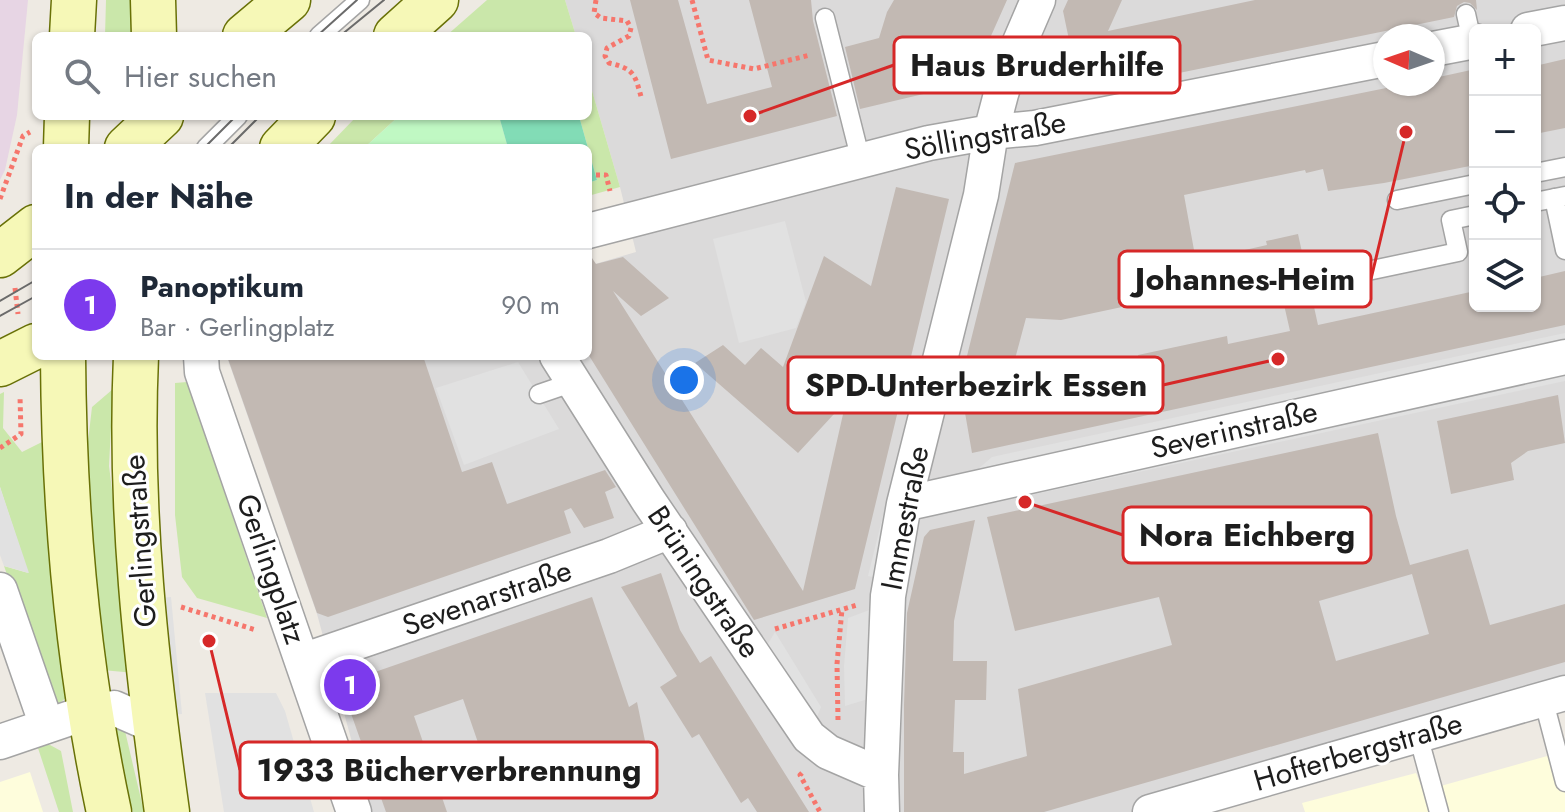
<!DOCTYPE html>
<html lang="de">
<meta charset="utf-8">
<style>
body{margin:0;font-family:Jost,sans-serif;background:#f6f6f7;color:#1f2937}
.controls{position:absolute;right:24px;top:24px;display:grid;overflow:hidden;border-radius:12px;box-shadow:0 2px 6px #0004}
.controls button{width:72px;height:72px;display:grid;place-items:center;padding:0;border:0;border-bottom:2px solid #e0e1e3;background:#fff;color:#1f2937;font:40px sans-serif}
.compass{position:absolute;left:1373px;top:24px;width:72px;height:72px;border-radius:50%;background:#fff;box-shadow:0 2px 6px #0004;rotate:272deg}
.you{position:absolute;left:684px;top:380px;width:28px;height:28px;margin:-20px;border:6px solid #fff;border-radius:50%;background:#1a73e8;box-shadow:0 0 0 12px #1a73e833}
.badge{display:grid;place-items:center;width:52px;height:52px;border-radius:50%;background:#7c3aed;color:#fff;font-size:26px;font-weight:700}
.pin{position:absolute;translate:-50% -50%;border:4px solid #fff;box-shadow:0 2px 8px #0006}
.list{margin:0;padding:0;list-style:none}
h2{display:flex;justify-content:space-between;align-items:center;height:104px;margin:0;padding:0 32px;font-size:34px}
h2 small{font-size:26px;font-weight:400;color:#747a83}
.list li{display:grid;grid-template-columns:52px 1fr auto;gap:24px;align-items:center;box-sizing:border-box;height:112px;padding:0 32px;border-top:2px solid #e0e1e3}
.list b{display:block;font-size:30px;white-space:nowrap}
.list p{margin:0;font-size:26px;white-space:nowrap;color:#747a83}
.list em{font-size:26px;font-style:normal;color:#747a83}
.icon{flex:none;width:44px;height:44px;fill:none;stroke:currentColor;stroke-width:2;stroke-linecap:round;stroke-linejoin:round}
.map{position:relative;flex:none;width:1565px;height:812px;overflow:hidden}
.search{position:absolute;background:#fff;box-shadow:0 2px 6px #0004;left:32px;top:32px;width:560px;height:88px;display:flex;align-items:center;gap:20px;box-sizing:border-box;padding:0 28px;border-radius:12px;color:#747a83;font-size:30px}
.panel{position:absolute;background:#fff;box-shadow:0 2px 6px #0004;left:32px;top:144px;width:560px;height:216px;border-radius:12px}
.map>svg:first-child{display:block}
.residential{fill:#dbdada;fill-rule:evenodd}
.industrial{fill:#e7d5e4}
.education{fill:#fefddc}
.grass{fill:#cae7aa}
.park{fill:#c0f8c3}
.pitch{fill:#82dcb6}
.parking{fill:#e1e1e1}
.building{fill:#c2b9b3;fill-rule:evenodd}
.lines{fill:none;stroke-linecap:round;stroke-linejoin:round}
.service-casing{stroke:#a4a4a4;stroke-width:21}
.minor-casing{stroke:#a4a4a4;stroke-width:37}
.secondary-casing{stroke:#697107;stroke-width:47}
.path{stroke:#f6766c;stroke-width:5;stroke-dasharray:4 4;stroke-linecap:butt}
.service{stroke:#fff;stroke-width:18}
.minor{stroke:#fff;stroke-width:34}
.secondary{stroke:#f6f8b7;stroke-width:44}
.tram{stroke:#6b6b6b;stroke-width:2}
.labels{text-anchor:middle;stroke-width:6;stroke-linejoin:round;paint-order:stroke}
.street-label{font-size:30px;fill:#1d1d1d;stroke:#fff}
.leader{fill:none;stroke:#d62828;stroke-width:3}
.callout-dot{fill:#d62828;stroke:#fff;stroke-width:3}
.callout{fill:#fff;stroke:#d62828;stroke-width:3}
.callout-label{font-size:32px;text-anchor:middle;font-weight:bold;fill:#1d1d1d}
</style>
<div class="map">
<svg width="1565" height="812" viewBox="0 0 1565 812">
<rect width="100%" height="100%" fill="#eeeae3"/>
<path class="residential" d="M565 0H1565V699L1150 812H371L317 614 228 360 242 356H588V266L636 252 620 187 588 77V36H576ZM1475 30H1535V306H1475ZM1385 36H1433V84H1385Z"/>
<path class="industrial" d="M0 0H28L17 115 5 170 0 180Z"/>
<path class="education" d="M1565 751V812H1305L1302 803 1416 773 1423 791Z
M30 772 43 812H0V782Z"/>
<path class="grass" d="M106 0H137L136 36H105Z
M487 0H565L576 36H446Z
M588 77 620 187 588 196V183L597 180 579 116H588Z
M357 116H399L364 148H326Z
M187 382 267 618 197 598 182 577 175 515V383Z
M113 389 109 466 135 673 102 670 84 476 92 407Z
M4 392 3 428 22 452 48 439 68 696 54 708 4 566 28 573 0 487V394Z
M110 724 125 731 144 812H133Z
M37 745H50L61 751 73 812H59Z"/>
<path class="park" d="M399 116H499L508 148H364Z"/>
<path class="pitch" d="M499 116H579L597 180 588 183V148H508Z"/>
<path class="parking" d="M958 212 966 213 877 578 868 576Z
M785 221 806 302 796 328 739 343 713 239Z
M1565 333V343L977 470 992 457Z
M518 362 559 429 464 465 436 388Z
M1565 370V381L1012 499 990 493Z
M0 487 29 573 4 566 0 555Z
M171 597 182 714 172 715 161 598Z
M872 609 868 699 845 706 844 666 848 618Z
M775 632 821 707 811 732 763 652Z
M205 693H276L285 711 314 812H224Z"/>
<path class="building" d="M630 0H678L707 104 772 87 749 0H811L813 21 837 116 671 159Z
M894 0H1007L970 83 860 109 845 47 879 38 887 12Z
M1068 0H1122L1108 31 1255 0H1476L1477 10 1470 3 1464 2 1457 6 1454 17 1179 73 1176 54 1077 78 1063 11Z
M1565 59V128L1535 134V66Z
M1471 70 1475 88V165L1384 183 1328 191 1323 169 1306 173 1305 170 1184 195 1196 261 1267 245 1266 241 1298 234 1318 325 1475 291V306H1535V278L1565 271V325L972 453 960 384 1015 163 1406 84H1433V81L1439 77ZM1277 274 1290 331 1228 344 1227 336 1138 355 1140 366 1005 396 1026 318 1061 320Z
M896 187 949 199 855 589 754 620 588 354V252L596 264 623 257 669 298 641 316 613 291 803 591 846 401 798 453 695 363 723 345 745 365 761 348 783 367 824 256 871 286Z
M227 356H423L462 472 492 462 507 504 605 470 616 487 605 492 614 518 584 528 571 508 564 511 571 533 328 617 317 613Z
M1558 395 1565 443 1528 451 1511 463 1514 480 1451 494 1437 421Z
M1378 433 1396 516 1410 565 1468 549 1490 625 1565 604V662L1044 812H904V705L907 613 924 537 930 530 975 520 954 621 953 661H987L986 700H955L953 752H964V774L1027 756 1018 689 1172 645 1159 597 1015 631 987 517ZM1412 574 1429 634 1336 661 1319 601Z
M661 573 680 630 700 663 711 656 809 812H757L748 798 741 803 699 734 692 738 660 687 677 676 621 587Z
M592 597 629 707 637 702 645 741 549 773 551 783 495 792 463 699 414 716 447 812H386L343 691 349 681Z"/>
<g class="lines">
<g class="service-casing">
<path id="service" d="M1466 14 1472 41
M825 18 861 161
M319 36 360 0
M206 148 238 116
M1535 173 1565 167
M1554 198 1565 250
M1397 200 1475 184
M1535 202 1565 196
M1320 281 1458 252 1451 220 1475 215
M539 394 574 382
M1543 698 1565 782
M1418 735 1439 812"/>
</g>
<g class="minor-casing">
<path id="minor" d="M1528 30 1565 23
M1433 49 1475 41
M588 231 929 143 991 132 1035 128 1385 59
M201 356 202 372 354 812
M557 356 648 500 809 737 828 752 881 775
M904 504 1565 357
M0 590 47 726
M302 661 609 556 670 531
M0 742 91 711 114 708 155 726
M882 812 881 775 888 596 904 504 981 195 991 132 1001 94 1010 65 1038 0
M1150 812 1565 693"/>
</g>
<g class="secondary-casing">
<path id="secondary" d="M153 0 154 36
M72 36 74 0
M245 36 288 0
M396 36 436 0
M66 148 67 116
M127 148 161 116
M282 148 313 116
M0 255 36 227
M63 356C64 509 77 663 109 812
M136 356C129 508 146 661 167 812
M0 364 36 346"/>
</g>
<path class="path" d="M596 0 594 13 601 18 627 21 631 28 629 36 607 48 605 56 609 63C636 69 635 76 642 100
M692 0 708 60 754 69 810 55
M596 175H606L610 191
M0 199 23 136 30 132
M15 288 18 314
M0 448 21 434 20 396
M181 607 256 630
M775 629 857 605
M838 720 837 664 842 609
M802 773 800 775 820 812"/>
<use href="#service" class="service"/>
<use href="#minor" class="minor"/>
<use href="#secondary" class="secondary"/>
<path class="tram" d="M317 36 357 0
M340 36 384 0
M204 148 236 116
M228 148 260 116
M0 301 36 280
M0 316 36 296"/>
</g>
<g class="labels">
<g class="street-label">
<text transform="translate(985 136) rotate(-10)" y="10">Söllingstraße</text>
<text transform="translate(1234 430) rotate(-13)" y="10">Severinstraße</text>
<text transform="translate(905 518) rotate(-79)" y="10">Immestraße</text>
<text transform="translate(140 541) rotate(-94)" y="10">Gerlingstraße</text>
<text transform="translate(271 569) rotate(71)" y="10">Gerlingplatz</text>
<text transform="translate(704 582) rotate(56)" y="10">Brüningstraße</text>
<text transform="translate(487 598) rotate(-19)" y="10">Sevenarstraße</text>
<text transform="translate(1358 752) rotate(-16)" y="10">Hofterbergstraße</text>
</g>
</g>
<path class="leader" d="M750 116L894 65M1406 132L1371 279M1278 359L1163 385M1025 502L1123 535M209 641L240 770"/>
<g class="callout-dot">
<circle cx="750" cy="116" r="8"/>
<circle cx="1406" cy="132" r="8"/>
<circle cx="1278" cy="359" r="8"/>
<circle cx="1025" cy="502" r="8"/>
<circle cx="209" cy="641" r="8"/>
</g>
<g class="callout">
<rect x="894" y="37" width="286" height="56" rx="8"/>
<rect x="1119" y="251" width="252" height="56" rx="8"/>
<rect x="788" y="357" width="375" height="56" rx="8"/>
<rect x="1123" y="507" width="248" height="56" rx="8"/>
<rect x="240" y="742" width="417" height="56" rx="8"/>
</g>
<g class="callout-label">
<text x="1037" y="76">Haus Bruderhilfe</text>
<text x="1245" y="290">Johannes-Heim</text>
<text x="976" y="396">SPD-Unterbezirk Essen</text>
<text x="1247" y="546">Nora Eichberg</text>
<text x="449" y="781">1933 Bücherverbrennung</text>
</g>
</svg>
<div class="controls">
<button>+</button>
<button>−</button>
<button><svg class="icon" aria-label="locate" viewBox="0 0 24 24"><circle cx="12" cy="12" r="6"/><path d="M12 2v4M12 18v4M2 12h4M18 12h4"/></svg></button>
<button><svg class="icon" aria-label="layers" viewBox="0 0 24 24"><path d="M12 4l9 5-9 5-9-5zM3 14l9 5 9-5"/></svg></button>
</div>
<svg class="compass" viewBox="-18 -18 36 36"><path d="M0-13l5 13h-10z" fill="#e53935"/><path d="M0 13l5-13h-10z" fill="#747a83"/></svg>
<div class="you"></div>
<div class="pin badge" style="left:350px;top:685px">1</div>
<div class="search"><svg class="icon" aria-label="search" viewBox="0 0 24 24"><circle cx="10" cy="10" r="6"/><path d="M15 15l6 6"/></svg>Hier suchen</div>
<section class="panel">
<h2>In der Nähe<small></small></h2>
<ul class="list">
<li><span class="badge">1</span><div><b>Panoptikum</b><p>Bar · Gerlingplatz</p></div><em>90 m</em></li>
</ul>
</section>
</div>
